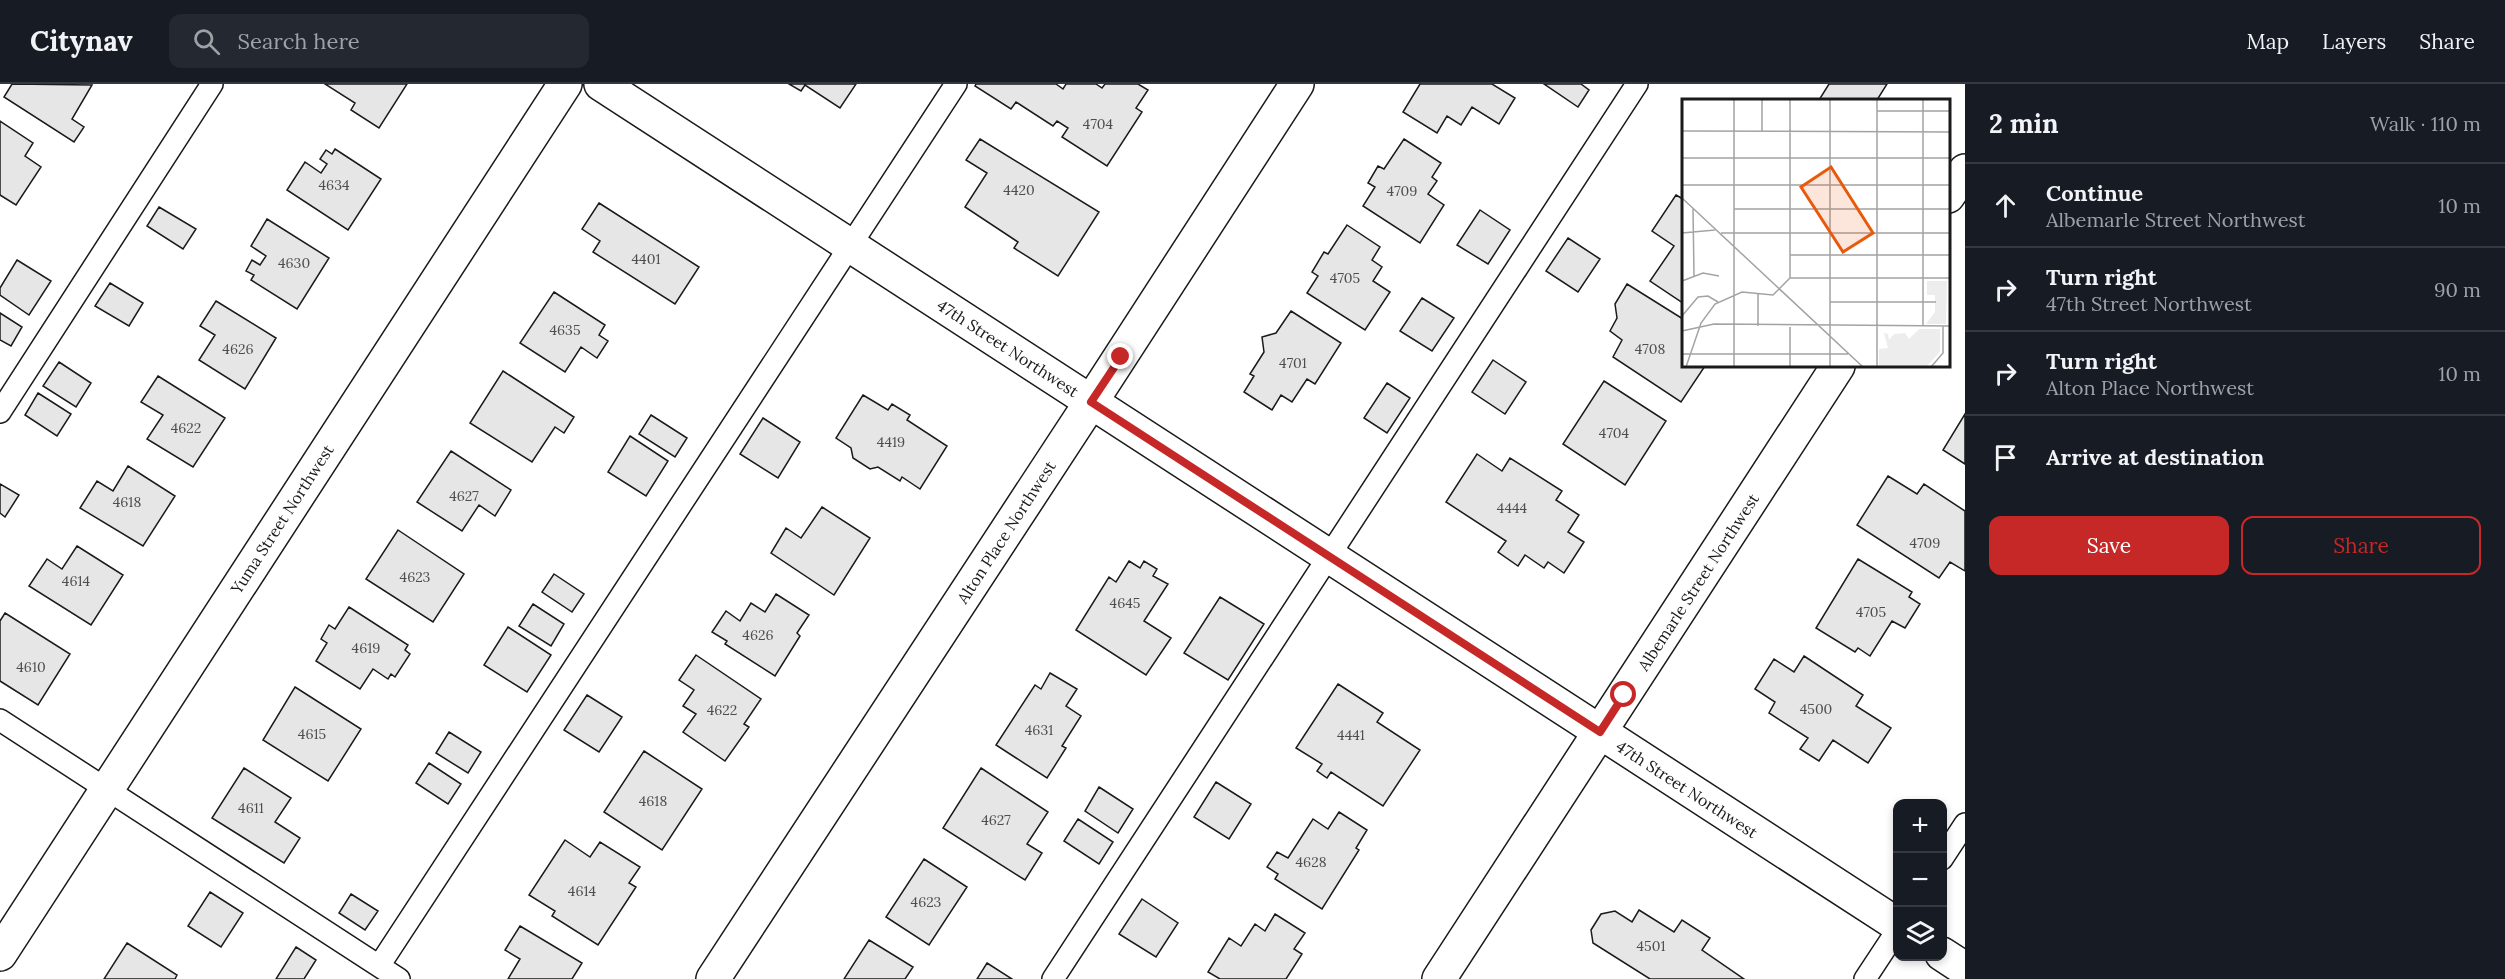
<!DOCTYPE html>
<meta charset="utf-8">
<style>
body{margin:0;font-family:Lora,serif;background:#242831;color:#f1f3f6}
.controls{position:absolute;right:18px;bottom:18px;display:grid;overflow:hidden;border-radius:12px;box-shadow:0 3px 9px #0003}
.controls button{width:54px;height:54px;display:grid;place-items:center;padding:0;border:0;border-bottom:2px solid #363941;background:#171b24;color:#f1f3f6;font:30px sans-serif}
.stop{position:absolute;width:18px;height:18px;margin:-14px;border:4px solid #c62828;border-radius:50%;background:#fff}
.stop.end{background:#c62828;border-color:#fff;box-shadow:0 2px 6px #0008}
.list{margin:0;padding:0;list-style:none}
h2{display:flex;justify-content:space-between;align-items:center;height:78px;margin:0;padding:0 24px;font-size:26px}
h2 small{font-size:20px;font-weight:400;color:#9ea1a6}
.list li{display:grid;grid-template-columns:39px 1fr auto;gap:18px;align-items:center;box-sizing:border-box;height:84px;padding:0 24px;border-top:2px solid #363941}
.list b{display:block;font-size:22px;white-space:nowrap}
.list p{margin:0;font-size:20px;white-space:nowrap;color:#9ea1a6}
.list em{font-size:20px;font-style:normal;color:#9ea1a6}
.actions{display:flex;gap:12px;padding:18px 24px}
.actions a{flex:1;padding:14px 0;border:2px solid #c62828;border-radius:12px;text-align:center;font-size:21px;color:#c62828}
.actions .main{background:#c62828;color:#fff}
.icon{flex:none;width:33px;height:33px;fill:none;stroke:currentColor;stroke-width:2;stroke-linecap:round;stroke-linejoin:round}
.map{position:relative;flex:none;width:1965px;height:895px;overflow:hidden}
header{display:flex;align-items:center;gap:36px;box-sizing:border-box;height:84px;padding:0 30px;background:#171b24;border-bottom:2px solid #363941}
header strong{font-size:28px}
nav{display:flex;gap:33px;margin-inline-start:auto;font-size:21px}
.search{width:420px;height:54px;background:#242831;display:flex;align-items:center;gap:15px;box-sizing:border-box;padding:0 21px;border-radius:12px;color:#9ea1a6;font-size:22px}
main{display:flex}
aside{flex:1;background:#171b24}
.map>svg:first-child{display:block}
.building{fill:#e6e6e6;stroke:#1a1a1a;stroke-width:1.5}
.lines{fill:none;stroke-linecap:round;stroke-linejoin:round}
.lane-casing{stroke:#1a1a1a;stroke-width:24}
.street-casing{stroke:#1a1a1a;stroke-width:36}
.lane{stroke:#fff;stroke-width:21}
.street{stroke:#fff;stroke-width:33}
.route{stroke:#c62828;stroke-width:8}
.labels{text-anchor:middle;stroke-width:4.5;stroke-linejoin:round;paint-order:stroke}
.number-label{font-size:14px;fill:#4d4d4d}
.street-label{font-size:16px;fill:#1a1a1a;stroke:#fff}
.inset-road{fill:none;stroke:#a3a3a3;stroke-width:1.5}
.view{fill:#e8590c;fill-opacity:0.15;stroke:#e8590c;stroke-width:3}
.inset-edge{fill:none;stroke:#1a1a1a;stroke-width:3}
</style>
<header>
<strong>Citynav</strong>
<div class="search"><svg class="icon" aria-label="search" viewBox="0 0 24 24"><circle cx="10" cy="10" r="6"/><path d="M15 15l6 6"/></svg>Search here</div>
<nav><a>Map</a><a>Layers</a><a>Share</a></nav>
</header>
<main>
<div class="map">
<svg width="1965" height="895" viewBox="0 0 1965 895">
<rect width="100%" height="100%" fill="#fff"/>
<path class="building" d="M12 0 92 1 72 35 84 43 74 58 4 13Z
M325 0H407L379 44 351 26 355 19Z
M789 0H856L840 24 805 1 801 7Z
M976 0H1056L1063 5 1066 0H1096L1102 4 1105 0H1138L1148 6 1136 24 1142 28 1107 82 1062 53 1068 44 1057 37 1053 42 1016 18 1011 25 975 2Z
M1420 0H1492L1515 14 1499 40 1472 23 1461 41 1447 32 1437 49 1403 28Z
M1544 0H1581L1589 6 1578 23Z
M1829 0H1887L1877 16H1819Z
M0 37 33 59 25 72 41 83 16 121 0 111Z
M980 55 1099 128 1058 192 1014 164 1018 158 965 123 987 89 966 76Z
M1404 55 1441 79 1432 93 1437 97 1428 110 1444 121 1420 159 1363 122 1375 103 1368 99 1378 82 1384 85Z
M335 65 381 95 348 146 287 106 305 78 321 89 327 80 320 75 326 66 332 70Z
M1676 111 1683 115V219L1650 197 1674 162 1652 147Z
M599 119 699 183 675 220 593 168 600 157 582 145Z
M159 123 196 145 183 165 147 142Z
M1480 126 1510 146 1488 180 1457 161Z
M267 135 329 174 297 225 251 196 254 191 246 187 252 176 260 181 266 172 251 162Z
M1347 141 1380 163 1372 176 1382 183 1373 197 1390 208 1365 246 1307 209 1318 192 1312 188 1324 168 1328 170Z
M1568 154 1600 175 1578 208 1546 187Z
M17 176 51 197 29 231 0 211V204Z
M110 199 143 219 129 242 95 222Z
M1627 200 1683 235V282H1705L1681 318 1613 273 1622 256 1610 247 1617 234 1615 220Z
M554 208 605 241 599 251 608 257 597 274 581 263 565 288 520 259Z
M1422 214 1454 234 1432 267 1400 247Z
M216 217 276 254 245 305 199 276 215 251 200 242Z
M1291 227 1341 259 1315 300 1307 295 1292 318 1281 311 1272 326 1244 308 1254 292 1250 290 1264 268 1262 253 1276 249Z
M0 229 22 243 11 262 0 256Z
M1493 276 1526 298 1505 330 1472 308Z
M59 278 91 299 76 323 43 302Z
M503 287 574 333 564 349 555 343 532 378 470 339Z
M158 292 225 334 193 383 147 355 163 331 141 318Z
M1604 297 1666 337 1625 401 1563 360Z
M1387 299 1410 314 1387 349 1364 334Z
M38 309 71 330 57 352 25 331Z
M863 311 888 326 892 320 910 331 907 336 947 362 920 405 902 393 900 397 878 383 870 385 853 374 851 364 836 354Z
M1965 330V380L1943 366Z
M651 331 687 354 675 373 639 350Z
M763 334 800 358 778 394 740 370Z
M630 352 668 377 646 412 608 388Z
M451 367 511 406 495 432 479 421 462 447 417 418Z
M1477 370 1502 387 1510 374 1562 407 1556 416 1579 431 1568 448 1584 458 1564 489 1548 478 1544 484 1525 471 1518 482 1498 468 1506 457 1446 418Z
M128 382 175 412 143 462 80 424 97 397 113 407Z
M1888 392 1917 410 1924 400 1965 427V487L1950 478 1939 494 1857 441Z
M0 400 19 411 5 433 0 429Z
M822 423 870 454 834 511 771 469 786 444 801 454Z
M398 446 464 490 433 538 366 495Z
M77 462 123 491 91 541 29 502 47 475 62 485Z
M1858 475 1912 508 1909 513 1920 520 1905 544 1892 537 1870 572 1858 564 1855 568 1816 544Z
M1129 477 1140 484 1144 477 1157 485 1153 492 1168 500 1144 537 1171 554 1146 591 1076 546 1109 493 1116 498Z
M554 490 584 510 572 528 542 508Z
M776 510 809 531 797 549 800 552 775 592 725 560 727 557 712 548 726 527 740 537 751 519 765 528Z
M1220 513 1264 540 1228 596 1184 569Z
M533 520 564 540 551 562 519 542Z
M349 523 408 561 405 566 410 570 395 593 391 590 388 595 373 585 360 605 316 577 327 559 321 555 329 541 335 545Z
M5 529 70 570 38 621 0 597V537Z
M508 543 551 571 527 608 484 581Z
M696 571 761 615 744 640 749 643 725 677 683 648 696 630 683 622 694 606 679 596Z
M1804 572 1863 611 1856 622 1891 644 1868 679 1833 656 1819 677 1800 665 1808 654 1769 629 1775 618 1755 605 1774 575 1794 588Z
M1050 589 1077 605 1066 622 1081 632 1062 662 1066 664 1047 694 996 661 1035 601 1041 605Z
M1338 600 1383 629 1377 638 1420 666 1383 722 1331 688 1327 694 1317 687 1322 680 1296 664Z
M295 603 361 645 328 697 263 656Z
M587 611 622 633 599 668 564 646Z
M449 648 481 668 468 689 436 669Z
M644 667 702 705 662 766 604 728Z
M429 679 461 700 448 720 416 699Z
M244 684 291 714 275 738 300 754 284 779 212 734Z
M981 684 1048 728 1027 760 1042 769 1025 796 943 744Z
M1216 698 1251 720 1229 755 1194 733Z
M1099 703 1133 725 1118 749 1085 727Z
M1339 728 1367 746 1356 764 1359 766 1322 825 1275 795 1278 790 1267 783 1277 768 1288 774 1313 735 1328 745Z
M1078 735 1113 758 1099 780 1064 757Z
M565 756 590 773 600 758 640 783 629 799 636 803 598 861 552 832 555 827 529 811Z
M924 775 967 803 929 861 886 833Z
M210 808 243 829 221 863 188 842Z
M351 810 378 827 365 846 339 829Z
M1142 815 1178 839 1156 873 1119 850Z
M1639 826 1674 848 1682 836 1710 854 1702 866 1744 895H1650L1593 859 1591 846 1601 830 1615 827 1632 838Z
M1275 830 1305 849 1294 865 1302 870 1286 895H1220L1208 888 1229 854 1241 862 1255 840 1265 847Z
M520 842 582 879 572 895H508L520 875 505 866Z
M869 856 913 883 905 895H844Z
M127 859 177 891 175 895H104Z
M296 863 316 876 304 895H276Z
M987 879 1012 895H977Z"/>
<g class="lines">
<g class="lane-casing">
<path id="lane" d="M0 328 212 0
M0 636 399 895
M1942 775 1965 740
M379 882 956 0
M1053 895 1637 0
M1865 895 1898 845"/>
</g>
<g class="street-casing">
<path id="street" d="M601 0 1898 841
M1948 112 1965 87
M0 870 565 0
M1942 870 1965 885
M713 895 1091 318 1297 0
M1439 895 1838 282"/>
</g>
<use href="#lane" class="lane"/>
<use href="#street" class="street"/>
</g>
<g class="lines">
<path class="route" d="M1121 273 1091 318 1600 648 1624 611"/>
</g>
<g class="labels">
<g class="number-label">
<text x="1098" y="45">4704</text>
<text x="334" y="106">4634</text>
<text x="1019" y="111">4420</text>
<text x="1402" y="112">4709</text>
<text x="646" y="180">4401</text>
<text x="294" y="184">4630</text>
<text x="1345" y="199">4705</text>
<text x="565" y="251">4635</text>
<text x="238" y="270">4626</text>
<text x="1650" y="270">4708</text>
<text x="1293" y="284">4701</text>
<text x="186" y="349">4622</text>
<text x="1614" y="354">4704</text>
<text x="891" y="363">4419</text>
<text x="464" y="417">4627</text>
<text x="127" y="423">4618</text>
<text x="1512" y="429">4444</text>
<text x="1925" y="464">4709</text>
<text x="415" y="498">4623</text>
<text x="76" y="502">4614</text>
<text x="1125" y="524">4645</text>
<text x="1871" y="533">4705</text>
<text x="758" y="556">4626</text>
<text x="366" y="569">4619</text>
<text x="31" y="588">4610</text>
<text x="1816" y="630">4500</text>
<text x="722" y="631">4622</text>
<text x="1039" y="651">4631</text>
<text x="312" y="655">4615</text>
<text x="1351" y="656">4441</text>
<text x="653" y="722">4618</text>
<text x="251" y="729">4611</text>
<text x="996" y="741">4627</text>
<text x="1311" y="783">4628</text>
<text x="582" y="812">4614</text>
<text x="926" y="823">4623</text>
<text x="1651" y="867">4501</text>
</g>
<g class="street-label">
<text transform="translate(1008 264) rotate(33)" y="6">47th Street Northwest</text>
<text transform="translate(282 435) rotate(-57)" y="6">Yuma Street Northwest</text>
<text transform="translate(1006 448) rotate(-57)" y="6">Alton Place Northwest</text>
<text transform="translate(1698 498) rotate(-57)" y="6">Albemarle Street Northwest</text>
<text transform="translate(1687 705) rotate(33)" y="6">47th Street Northwest</text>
</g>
</g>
<g transform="translate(1682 15)">
<rect width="268" height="268" fill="#fff"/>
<path d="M245 182H265L264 225H244L253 213V196H245ZM237 230H258V253L244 268H197V250L206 249 202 234 206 235 207 241 212 235 223 234 227 240Z" fill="#ededed"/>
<path class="inset-road" d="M80 0V33M148 0V268M195 0V268M241 0V227M195 12H269M0 32 269 33M0 59H269M0 86H269M0 99 181 268M11 110 12 177M52 110H269M0 134 33 131M39 134H269M108 156H269M108 179H269M0 182 21 174 37 177M76 194V227M148 203H254M0 217 16 198 26 197 36 203M108 228V268M0 232 32 225 269 227M0 255H166M4 268 19 224 33 205 60 193 91 196 108 179V0M52 268V0M249 268 261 254V227"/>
<path class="view" d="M149 68 191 134 161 153 119 88Z"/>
<rect width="268" height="268" class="inset-edge"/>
</g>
</svg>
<div class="controls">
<button>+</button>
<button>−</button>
<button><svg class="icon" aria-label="layers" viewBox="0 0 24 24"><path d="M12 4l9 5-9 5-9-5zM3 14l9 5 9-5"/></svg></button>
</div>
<div class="stop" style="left:1624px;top:611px"></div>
<div class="stop end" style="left:1121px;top:273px"></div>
</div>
<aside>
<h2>2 min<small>Walk · 110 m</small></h2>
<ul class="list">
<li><svg class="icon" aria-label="ahead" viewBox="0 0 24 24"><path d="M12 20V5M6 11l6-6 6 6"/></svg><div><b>Continue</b><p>Albemarle Street Northwest</p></div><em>10 m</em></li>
<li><svg class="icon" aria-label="right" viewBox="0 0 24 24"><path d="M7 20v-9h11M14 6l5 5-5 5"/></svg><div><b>Turn right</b><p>47th Street Northwest</p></div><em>90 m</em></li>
<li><svg class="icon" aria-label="right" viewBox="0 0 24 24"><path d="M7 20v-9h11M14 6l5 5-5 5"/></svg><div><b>Turn right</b><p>Alton Place Northwest</p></div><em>10 m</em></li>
<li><svg class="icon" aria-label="arrive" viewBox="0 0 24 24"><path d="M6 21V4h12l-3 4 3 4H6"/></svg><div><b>Arrive at destination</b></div></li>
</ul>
<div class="actions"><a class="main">Save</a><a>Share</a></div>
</aside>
</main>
